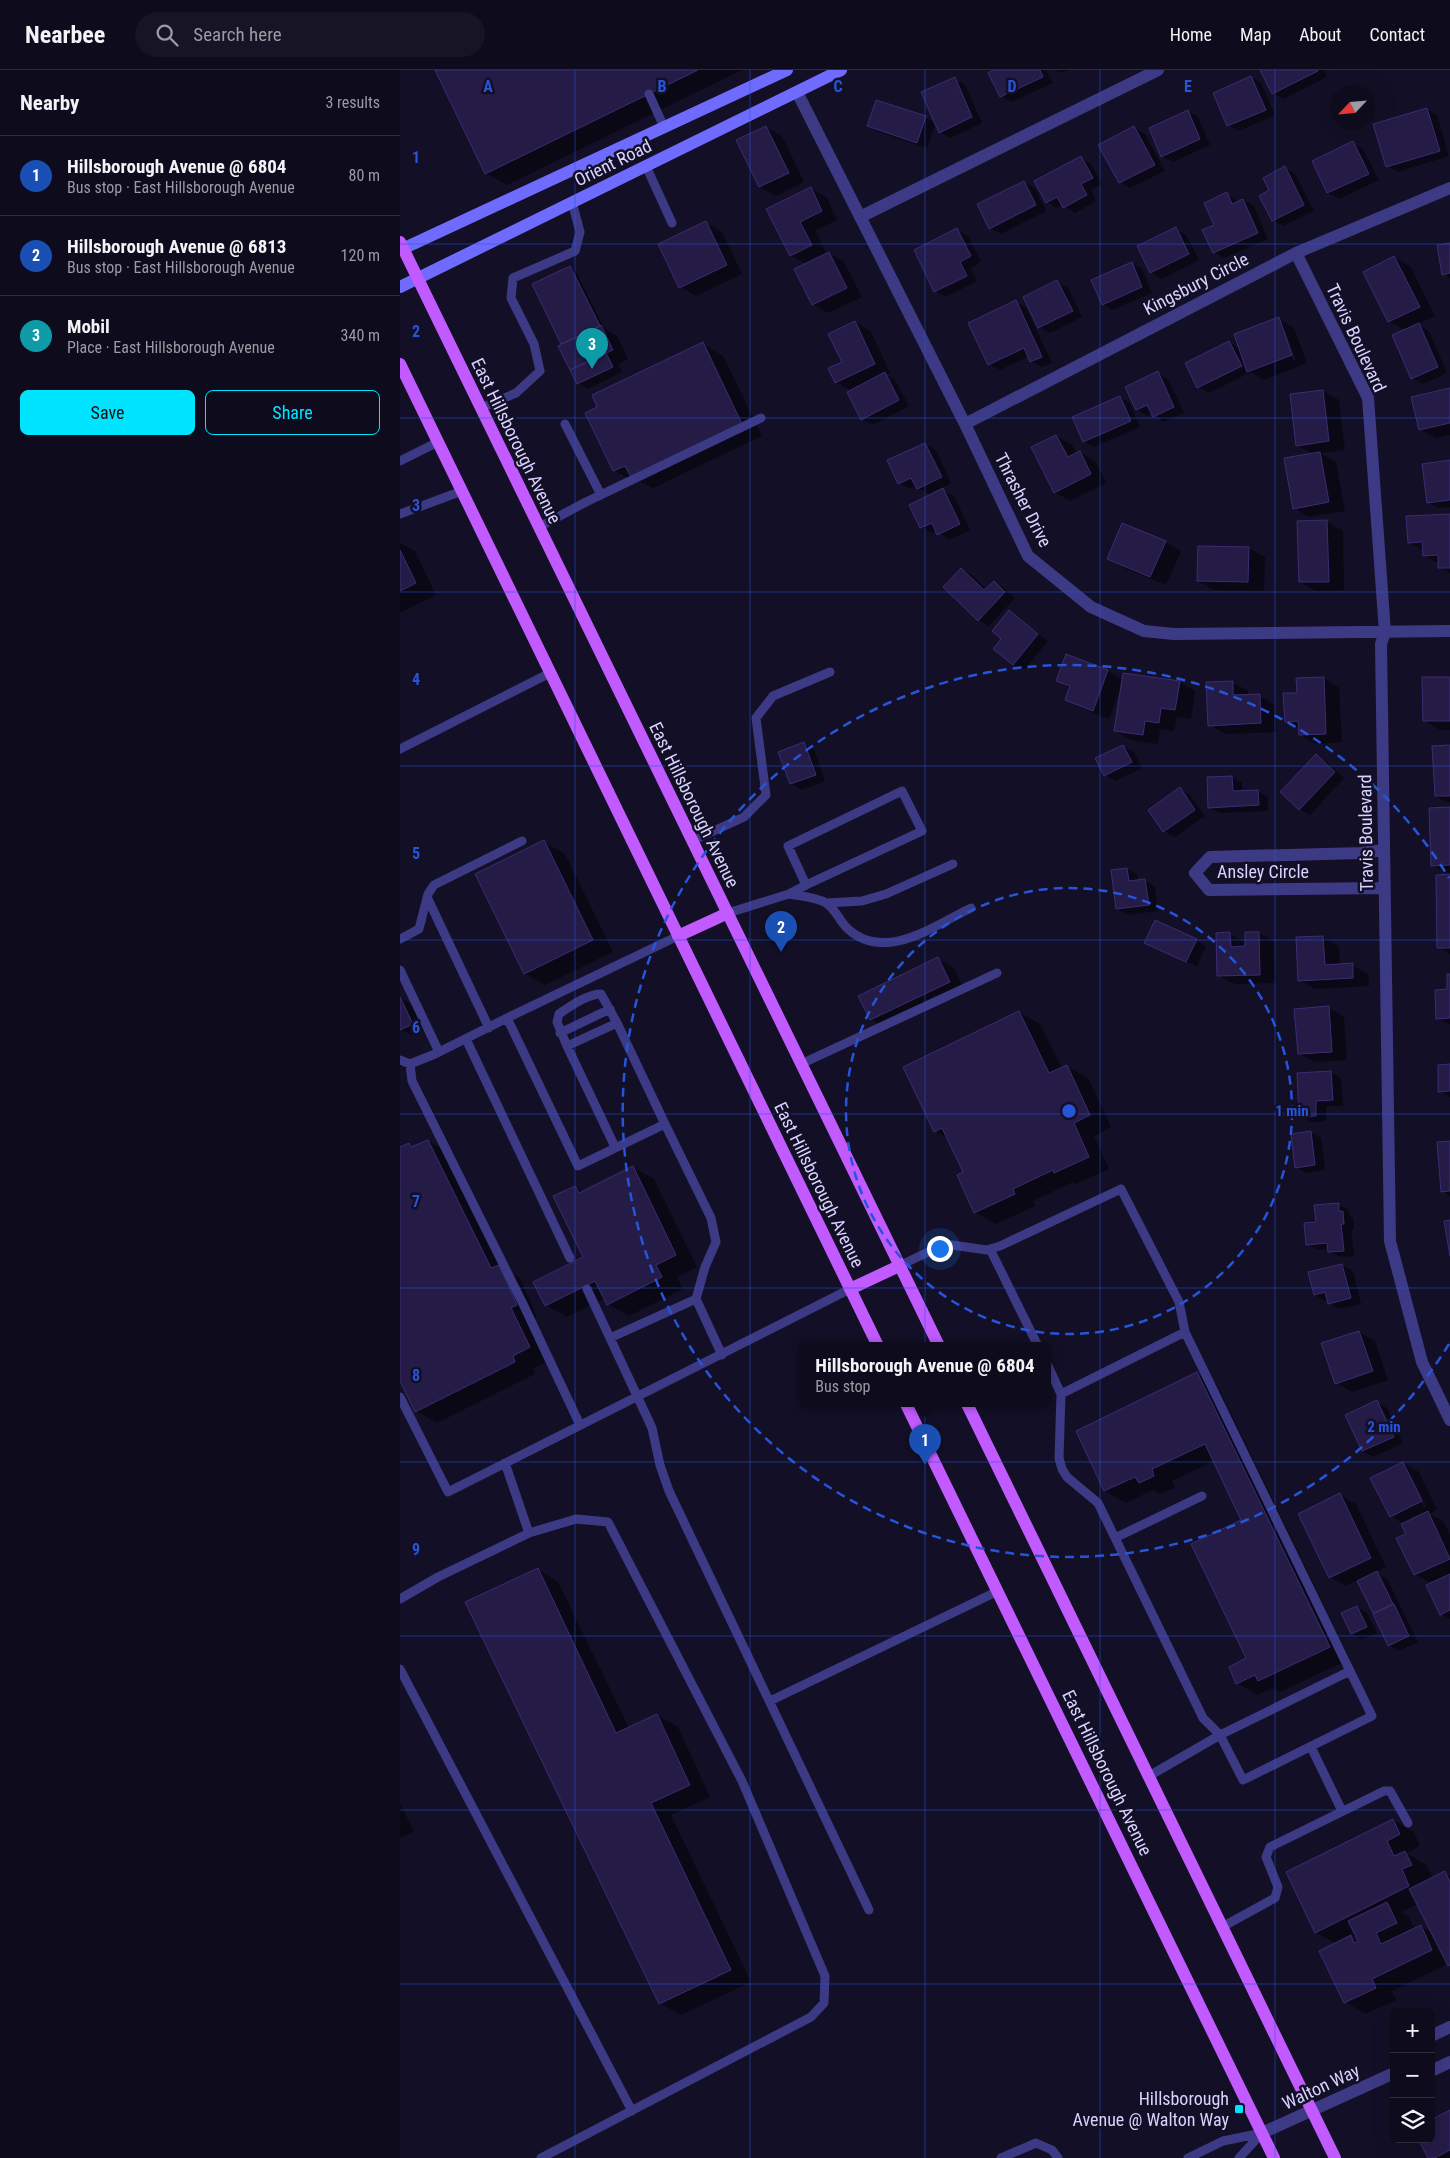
<!DOCTYPE html>
<meta charset="utf-8">
<style>
body{margin:0;font-family:"Roboto Condensed",sans-serif;background:#171425;color:#f1f3f6}
.controls{position:absolute;right:15px;bottom:15px;display:grid;overflow:hidden;border-radius:8px;box-shadow:0 5px 20px #0002}
.controls button{width:45px;height:45px;display:grid;place-items:center;padding:0;border:0;border-bottom:1px solid #2e2b3b;background:#0e0b1c;color:#f1f3f6;font:25px sans-serif}
.compass{position:absolute;left:930px;top:15px;width:45px;height:45px;border-radius:50%;background:#0e0b1c;box-shadow:0 5px 20px #0002;rotate:244deg}
.you{position:absolute;left:539px;top:1178px;width:18px;height:18px;margin:-12px;border:4px solid #fff;border-radius:50%;background:#1a73e8;box-shadow:0 0 0 8px #1a73e833}
.badge{display:grid;place-items:center;width:32px;height:32px;border-radius:50%;background:#00e5ff;color:#fff;font-size:16px;font-weight:700}
.pin{position:absolute;translate:-50% -41px;filter:drop-shadow(0 1px 2px #0008)}
.pin::after{content:'';position:absolute;top:26px;width:18px;height:15px;background:inherit;clip-path:polygon(0 0,100% 0,50% 100%)}
.popup{position:absolute;left:399px;top:1272px;width:252px;height:65px;box-sizing:border-box;display:grid;place-content:center;border-radius:8px;background:#0e0b1c;filter:drop-shadow(0 1px 4px #0005);font-size:16px;white-space:nowrap;color:#9b9ba3}
.popup b{font-size:19px;color:#f1f3f6}
.popup::after{content:'';position:absolute;left:50%;top:100%;margin-left:-10px;border:10px solid transparent;border-top-color:#0e0b1c}
.list{margin:0;padding:0;list-style:none}
h2{display:flex;justify-content:space-between;align-items:center;height:65px;margin:0;padding:0 20px;font-size:21px}
h2 small{font-size:16px;font-weight:400;color:#9b9ba3}
.list li{display:grid;grid-template-columns:32px 1fr auto;gap:15px;align-items:center;box-sizing:border-box;height:80px;padding:0 20px;border-top:1px solid #2e2b3b}
.list b{display:block;font-size:19px;white-space:nowrap}
.list p{margin:0;font-size:16px;white-space:nowrap;color:#9b9ba3}
.list em{font-size:16px;font-style:normal;color:#9b9ba3}
.actions{display:flex;gap:10px;padding:15px 20px}
.actions a{flex:1;padding:11px 0;border:1px solid #00e5ff;border-radius:8px;text-align:center;font-size:18px;color:#00e5ff}
.actions .main{background:#00e5ff;color:#111}
.icon{flex:none;width:28px;height:28px;fill:none;stroke:currentColor;stroke-width:2;stroke-linecap:round;stroke-linejoin:round}
.map{position:relative;flex:none;width:1050px;height:2088px;overflow:hidden}
header{display:flex;align-items:center;gap:30px;box-sizing:border-box;height:70px;padding:0 25px;background:#0e0b1c;border-bottom:1px solid #2e2b3b}
header strong{font-size:24px}
nav{display:flex;gap:28px;margin-inline-start:auto;font-size:18px}
.search{width:350px;height:45px;background:#171425;display:flex;align-items:center;gap:12px;box-sizing:border-box;padding:0 18px;border-radius:28px;color:#9b9ba3;font-size:19px}
main{display:flex}
aside{flex:1;background:#0e0b1c}
.map>svg:first-child{display:block}
.shadow{fill:#0007;fill-rule:evenodd}
.building{fill:#241b47;stroke:#3b2d73}
.lines{fill:none;stroke-linecap:round;stroke-linejoin:round}
.lane{stroke:#3d3a85;stroke-width:9}
.street{stroke:#3d3a85;stroke-width:12}
.secondary{stroke:#6f6bff;stroke-width:12}
.primary{stroke:#c25bff;stroke-width:12}
.grid{fill:none;stroke:#2655da;stroke-width:1;stroke-opacity:0.55}
.ring{fill:none;stroke:#2655da;stroke-width:2.5;stroke-dasharray:9 6}
.poi-dot{fill:#00e5ff;stroke:#130f26;stroke-width:2}
.labels{text-anchor:middle;stroke-width:5;stroke-linejoin:round;paint-order:stroke}
.street-label{font-size:18px;fill:#d9d4ff;stroke:#130f26}
.poi-label{font-size:18px;fill:#d9d4ff;stroke:#130f26;text-anchor:end}
.grid-label{font-size:16px;text-anchor:middle;font-weight:bold;fill:#2655da;stroke:#130f26;stroke-width:5;stroke-linejoin:round;paint-order:stroke}
.centre{fill:#2655da;stroke:#130f26;stroke-width:2.5}
.ring-label{font-size:15px;text-anchor:middle;font-weight:bold;fill:#2655da;stroke:#130f26;stroke-width:5;stroke-linejoin:round;paint-order:stroke}
</style>
<header>
<strong>Nearbee</strong>
<div class="search"><svg class="icon" aria-label="search" viewBox="0 0 24 24"><circle cx="10" cy="10" r="6"/><path d="M15 15l6 6"/></svg>Search here</div>
<nav><a>Home</a><a>Map</a><a>About</a><a>Contact</a></nav>
</header>
<main>
<aside>
<h2>Nearby<small>3 results</small></h2>
<ul class="list">
<li><span class="badge" style="background:#1a4fb4">1</span><div><b>Hillsborough Avenue @ 6804</b><p>Bus stop · East Hillsborough Avenue</p></div><em>80 m</em></li>
<li><span class="badge" style="background:#1a4fb4">2</span><div><b>Hillsborough Avenue @ 6813</b><p>Bus stop · East Hillsborough Avenue</p></div><em>120 m</em></li>
<li><span class="badge" style="background:#0f9aa8">3</span><div><b>Mobil</b><p>Place · East Hillsborough Avenue</p></div><em>340 m</em></li>
</ul>
<div class="actions"><a class="main">Save</a><a>Share</a></div>
</aside>
<div class="map">
<svg width="1050" height="2088" viewBox="0 0 1050 2088">
<rect width="100%" height="100%" fill="#130f26"/>
<path class="shadow" d="M36 0H342L107 115 86 103Z
M596 0H646L653 13 611 32 601 26Z
M655 0H668L661 3Z
M862 0H924L927 7 883 29 873 23Z
M851 7 861 13 875 45 839 61 828 55Z
M554 9 565 15 582 53 550 68 540 62Z
M1027 39 1037 45 1049 86 998 102 987 96Z
M788 41 798 47 810 75 773 92 762 86Z
M525 47 536 53 527 78 479 62 468 56Z
M366 57 382 66 404 112 376 126 360 117 338 71Z
M734 58 745 64 765 101 730 118 720 112Z
M953 73 963 79 979 110 939 129 928 123 913 91Z
M681 88 691 94 702 114 691 120 696 131 675 143 663 135 657 138 647 132Z
M885 98 895 104 914 141 883 156 873 150 871 121Z
M624 112 635 118 646 141 601 164 590 158Z
M411 118 427 128 437 150 415 161 427 184 429 183 444 192 462 227 428 243 413 234 406 194 391 186 368 140Z
M827 124 838 132 843 130 854 136 868 169 824 188 814 182 815 156Z
M306 153 322 162 342 204 296 226 280 217Z
M775 159 786 165 799 190 762 209 751 203 738 177Z
M557 160 568 166 581 192 570 198 577 211 546 227 535 221Z
M1050 174V208L1044 204Z
M994 187 1010 196 1035 246 1018 254 1029 261 1047 303 1023 314 1012 308 1006 261 989 251Z
M731 193 742 199 752 223 713 240 703 234Z
M170 197 175 200 204 258 217 266 228 289 218 294 222 302 188 319 178 313 163 275 134 215Z
M657 212 668 218 682 247 650 263 639 257 624 228Z
M616 232 626 238 652 293 642 297 631 291 629 286 600 300 589 294Z
M879 249 894 258 907 293 864 310 851 302 809 323 798 317 786 294 829 272 840 279ZM882 260H885L896 290 893 291Z
M455 252 471 262 490 303 486 305 495 310 509 336 473 355 462 349 452 321 436 312Z
M302 273 323 286 362 366 253 418 239 411 235 413 214 400Z
M757 303 768 309 784 343 764 352 752 343 748 346 737 340 727 318Z
M1050 319V365L1036 368 1020 359Z
M923 321 939 330 945 380 920 383 936 392 945 441 909 447 894 438 913 384 897 375Z
M720 327 730 333 740 357 694 377 684 372Z
M656 366 672 375 677 384 680 382 696 392 706 413 670 431 655 422Z
M525 374 536 380 551 413 534 422 535 424 543 420 554 426 570 460 549 470 537 461 532 463 521 457 511 435 531 426 516 416 510 419 499 413Z
M1050 392V437L1038 438 1028 432Z
M1050 446V503L1040 497 1039 494 1024 485V481L1009 472Z
M899 452H927L943 461 944 520 916 521 900 512Z
M765 472 781 481 766 515 724 498 709 488Z
M0 473 15 481 36 525 0 543Z
M849 478 865 487 864 521 814 520 798 511Z
M561 499 572 505 587 520 594 512 604 518 615 528 589 556 579 550Z
M609 542 648 571 624 600 613 594 603 569Z
M667 586 708 601 723 610 779 612 795 621 791 649 777 647 774 661 760 659 758 674 731 670 715 661 721 617 709 649 682 638 666 629 670 618 658 610Z
M924 608 939 618 942 672 916 674 900 665V659L886 651 898 624Z
M1050 608V660H1040L1025 651Z
M832 612 848 621V626H860L875 635 877 662 825 664 810 655Z
M404 674 414 680 425 711 402 720 392 714 380 683Z
M723 676 734 682 742 698 715 711 705 705Z
M1050 676V732H1046L1036 726Z
M916 686 927 692 944 708 910 745 899 739Z
M832 707 842 713V722L858 721 868 727V741L820 743 809 737Z
M780 719 790 725 805 746 775 767 764 761 749 740Z
M1050 739V805L1032 795Z
M144 772 165 784 213 882 145 915 124 903Z
M727 799 738 805V811H745L755 817 758 841 728 845 717 839Z
M1050 806V884L1038 877Z
M846 863H859L875 872 876 913 834 914 818 905 830 864 846 873Z
M923 867 939 876 940 895H952L968 904 969 916 915 919 899 910 897 868Z
M796 870 806 876 797 896 756 878Z
M538 889 554 898 565 921 486 958 471 949Z
M1050 905V954H1048L1037 948 1049 920Z
M0 928 12 934 23 960 11 965 1 959Z
M928 937 944 947 947 990 915 992 899 983Z
M619 942 640 954 662 998 667 996 688 1008 711 1057 694 1066 709 1099 676 1114 673 1112 633 1131 635 1136 596 1154 575 1142 564 1102 549 1069 535 1061Z
M1050 995V1027L1040 1021Z
M931 1002 941 1008 943 1036H926V1051L911 1052 901 1046Z
M911 1062 921 1068 925 1100 907 1103 896 1097Z
M28 1071 49 1083 107 1201 120 1208 137 1247 131 1250 150 1290 133 1298 135 1304 37 1353 16 1341 0 1309V1078L9 1074 14 1077Z
M1050 1072V1126L1042 1121Z
M233 1097 254 1109 297 1197 277 1207 283 1219 229 1246 208 1234 205 1228 167 1247 146 1235 185 1188 175 1117 184 1122Z
M939 1134 949 1140V1146L953 1148 954 1159 951 1160 954 1186 940 1187 929 1181V1179L918 1180 907 1174 917 1153Z
M942 1195 953 1201 961 1234 939 1239 929 1233 928 1230 925 1231 915 1225 909 1203Z
M959 1262 975 1271 988 1310 952 1322 936 1313Z
M796 1303 817 1315 950 1589 880 1622 872 1618 858 1625 837 1613 848 1589 843 1450 814 1391 772 1411 775 1418 760 1424 753 1420 726 1433 705 1421Z
M976 1332 987 1338 1003 1373 973 1387 963 1381Z
M1003 1393 1019 1402 1037 1440 1030 1444 1044 1452 1050 1465V1549L1041 1544 1032 1514 1015 1504 998 1469 1008 1464 1004 1454 991 1446ZM1008 1405H1011L1026 1436 1024 1437Z
M940 1425 956 1434 986 1497 976 1502 987 1509 1018 1572 999 1581 989 1575 958 1510 946 1516 930 1507Z
M137 1499 158 1512 229 1658 257 1645 278 1657 310 1727 271 1745 351 1912 281 1945 260 1933Z
M957 1537 967 1543 977 1563 962 1569 952 1563Z
M0 1733 14 1762 0 1768Z
M993 1750 1014 1762 1020 1776 1006 1783 1026 1795 1033 1808 1045 1803 1050 1806V1896L1048 1894 992 1921 996 1930 966 1944 945 1932 936 1874 916 1862ZM1018 1834 1033 1863 1021 1856 1015 1859 1008 1846 1001 1842ZM956 1865 959 1871 951 1867Z
M1050 2042V2088H1029L1031 2069Z"/>
<path class="building" d="M35 0H298L85 104Z
M593 0H640L643 7 600 27 588 3Z
M860 0H917L918 1 872 24Z
M851 6 866 40 827 56 813 23Z
M555 7 572 47 539 63 521 22Z
M476 30 526 46 517 73 467 56Z
M1027 38 1040 81 986 97 973 54Z
M788 40 800 69 761 87 749 58Z
M366 56 389 103 359 117 336 70Z
M734 56 755 95 719 113 698 75Z
M953 71 969 104 927 123 912 91Z
M681 86 693 108 681 114 687 125 663 138 657 127 646 133 634 111Z
M885 96 904 135 872 151 859 126 869 120 863 108Z
M624 111 636 135 589 159 577 134Z
M411 117 422 141 400 152 412 175 390 186 366 139Z
M827 122 832 134 843 129 858 163 813 183 802 160 814 155 804 133Z
M306 151 327 195 279 218 258 174Z
M776 157 789 184 750 203 737 176Z
M557 158 571 186 560 192 567 206 534 222 514 180Z
M1050 173V203L1042 205 1037 175Z
M429 182 447 218 412 235 394 199Z
M994 186 1020 237 988 252 963 202Z
M732 192 742 217 702 235 691 210Z
M170 196 200 256 161 274 132 214Z
M657 210 673 241 638 258 623 227Z
M616 230 642 287 630 292 624 278 588 295 568 253Z
M879 247 892 285 847 302 834 264Z
M455 251 475 294 435 313 428 298 442 292 428 264Z
M1019 253 1038 297 1011 309 992 265Z
M201 255 213 280 170 300 158 276Z
M829 271 842 296 797 318 785 293Z
M303 272 342 354 231 407 225 396 213 401 185 343 197 337 192 325Z
M206 283 213 297 177 314 170 300Z
M758 301 774 337 753 347 747 335 736 340 725 317Z
M485 302 499 330 461 350 447 322Z
M1050 318V353L1019 360 1011 327Z
M923 320 929 371 896 376 890 324Z
M720 326 731 351 683 372 672 347Z
M656 365 668 387 680 381 691 404 654 423 631 377Z
M525 373 542 407 517 419 511 408 498 414 487 390Z
M920 382 929 432 893 439 884 388Z
M1050 390V430L1027 433 1022 394Z
M543 418 560 454 537 465 532 453 520 458 509 435Z
M1050 444V498H1038V485L1023 486 1022 472 1008 473 1006 446Z
M927 450 929 512H899L897 451Z
M722 453 766 471 750 507 707 489Z
M798 476 849 477 848 512 797 511Z
M0 480 16 513 0 521Z
M561 498 584 520 594 511 605 522 578 551 543 517Z
M609 540 638 564 613 595 593 579 601 569 592 561Z
M666 584 708 600 693 641 665 630 670 616 656 611Z
M723 603 780 611 775 640 761 638 759 653 745 651 743 665 714 661Z
M924 607 926 664 899 665 898 651 885 652 883 623H897L896 608Z
M1022 607H1050V651H1023Z
M833 611V625L860 624 861 653 808 656 806 612Z
M404 672 416 705 390 714 378 682Z
M723 675 732 692 704 706 695 688Z
M1050 675V726H1035L1032 676Z
M916 684 935 702 899 740 880 722Z
M832 706 833 721 858 720 859 735 808 738 807 707Z
M780 717 795 740 763 762 748 740Z
M1050 737V795L1031 796 1029 738Z
M144 770 193 870 124 904 75 804Z
M727 798 729 811 745 809 749 835 716 839 711 800Z
M1050 804V878H1037L1036 805Z
M755 850 797 869 786 892 744 873Z
M830 862 831 877 845 876V862H859L860 905 817 906 816 863Z
M923 866 925 895 953 893V908L898 911 896 867Z
M538 887 550 912 470 950 458 926Z
M1047 904H1050V948L1036 949 1035 920 1047 919Z
M0 927 13 954 0 960Z
M929 936 932 982 898 984 894 939Z
M619 941 649 1003 667 995 690 1045 674 1053 689 1087 654 1103 653 1100 613 1119 615 1124 574 1143 557 1105 563 1102 542 1058 534 1062 503 997Z
M1050 994V1021L1038 1022V995Z
M931 1001 933 1030 916 1031V1046L899 1047 897 1003Z
M911 1061 915 1095 895 1098 891 1064Z
M28 1070 91 1198 99 1195 117 1235 111 1238 130 1277 113 1286 115 1292 15 1342 0 1311V1077L9 1073 11 1077Z
M1050 1071V1121L1041 1122 1037 1072Z
M233 1096 276 1185 256 1195 262 1207 207 1235 195 1211 145 1236 133 1212 183 1187 153 1126 175 1116 179 1123Z
M939 1133V1141H943L944 1154H941L944 1181 928 1182 927 1173 906 1175 904 1153 916 1152 914 1135Z
M1050 1150V1186L1044 1151Z
M942 1194 951 1228 928 1234 925 1222 914 1225 908 1202Z
M959 1261 973 1301 935 1314 921 1273Z
M797 1302 930 1577 858 1611 855 1605 836 1614 829 1597 846 1588 791 1474 841 1450 805 1374 752 1399 754 1406 739 1413 735 1407 704 1421 676 1361Z
M977 1330 994 1367 962 1381 945 1345Z
M1003 1392 1022 1431 990 1447 970 1408Z
M940 1423 971 1488 929 1508 898 1444Z
M1028 1441 1050 1489 1014 1505 996 1468 1006 1464 1001 1454Z
M138 1498 216 1663 257 1644 290 1715 251 1733 331 1900 259 1934 65 1532Z
M977 1501 993 1534 973 1543 957 1511Z
M1050 1504V1540L1040 1545 1026 1515Z
M994 1534 1009 1566 988 1576 973 1544Z
M957 1536 967 1557 951 1564 941 1543Z
M993 1749 1000 1764 987 1771 994 1786 1005 1781 1012 1795 1002 1799 1009 1816 915 1863 886 1802Z
M1045 1801 1050 1812V1895L1048 1896 1009 1819Z
M987 1832 997 1853 976 1863 981 1874 1021 1855 1032 1880 972 1909 976 1918 944 1933 919 1881 951 1865 954 1873 958 1871 948 1851Z
M1050 2040V2080L1035 2088H1028L1018 2069H1031V2050Z"/>
<g class="lines">
<path class="lane" d="M249 24 264 57
M246 96 272 153
M81 338 116 323 140 301 134 274 111 228 113 208 175 181 180 162 172 132
M165 354 201 425
M0 391 38 372
M0 444 62 421
M139 457 186 432 361 348
M0 679 150 603
M292 771 344 747 366 725 356 648 373 626 430 602
M389 824C400 826 416 827 426 833 435 838 440 852 448 859 485 893 535 855 571 838
M27 827 89 958
M427 833 462 831 486 824 553 794
M328 843 389 824 406 815 388 776 502 721 522 761 406 815
M278 866 107 948 178 1096 265 1054 311 1148 316 1172 305 1197 296 1229 322 1285
M0 869 19 859 28 824 34 815 122 771
M0 900 39 982
M217 953 201 924C188 924 170 936 159 944L157 952 167 976 217 953 265 1054
M160 963 210 939
M66 969 170 1188
M167 976 215 1077
M0 990 10 994 35 984 107 948
M10 994 12 1011 124 1236 180 1355
M401 994 597 903
M590 1179 638 1276
M499 1196 545 1174 587 1180 600 1176 721 1119 779 1232 785 1262 661 1324
M187 1219 210 1268
M296 1229 210 1268 252 1358 260 1395 269 1421 469 1840
M785 1262 950 1601
M648 1296 661 1324 659 1388 662 1399 667 1407 698 1433 803 1648 820 1665 843 1710 972 1646 950 1601 820 1665 749 1706
M0 1327 48 1422 450 1219
M105 1393 129 1463
M715 1468 802 1426
M0 1529 38 1507 129 1463 176 1449 208 1452 342 1711 425 1906 424 1933 411 1947 141 2088
M0 1599 232 2041
M370 1631 598 1521
M911 1677 942 1741
M822 1857 875 1828 878 1817 866 1787 870 1777 984 1721H990L1008 1753
M601 2088 636 2073 652 2080 658 2088
M788 2088 823 2071 862 2063
M839 2088 862 2063"/>
<path class="street" d="M397 22 565 354 628 486 691 537 744 561 774 564 1050 561
M460 147 758 0
M896 183 968 328 985 562 981 574 990 1171 1022 1292 1050 1350
M565 354 896 183 1050 118
M983 780 962 783 810 787 795 803 809 820 984 818
M1031 1966 1050 1957
M1031 2001 1050 1992
M862 2063 994 2003"/>
<path class="secondary" d="M0 180 387 0
M0 217 441 0"/>
<path class="primary" d="M0 172 539 1276
M0 294 478 1276
M278 866 328 843
M450 1219 499 1196
M506 1334 874 2088
M567 1334 935 2088"/>
</g>
<path class="grid" d="M175 0V2088M350 0V2088M525 0V2088M700 0V2088M875 0V2088M0 174H1050M0 348H1050M0 522H1050M0 696H1050M0 870H1050M0 1044H1050M0 1218H1050M0 1392H1050M0 1566H1050M0 1740H1050M0 1914H1050"/>
<g class="ring">
<circle cx="669" cy="1041" r="223"/>
<path d="M1049 1274A446 446 0 1 1 1049 808"/>
</g>
<rect class="poi-dot" x="834" y="2034" width="10" height="10" rx="2.5"/>
<g class="labels">
<g class="street-label">
<text transform="translate(213 93) rotate(-26)" y="6">Orient Road</text>
<text transform="translate(796 214) rotate(-27)" y="6">Kingsbury Circle</text>
<text transform="translate(956 268) rotate(65)" y="6">Travis Boulevard</text>
<text transform="translate(116 371) rotate(64)" y="6">East Hillsborough Avenue</text>
<text transform="translate(623 430) rotate(63)" y="6">Thrasher Drive</text>
<text transform="translate(294 735) rotate(64)" y="6">East Hillsborough Avenue</text>
<text transform="translate(966 763) rotate(-91)" y="6">Travis Boulevard</text>
<text x="863" y="808">Ansley Circle</text>
<text transform="translate(419 1115) rotate(64)" y="6">East Hillsborough Avenue</text>
<text transform="translate(707 1703) rotate(64)" y="6">East Hillsborough Avenue</text>
<text transform="translate(921 2017) rotate(-25)" y="6">Walton Way</text>
</g>
<g class="poi-label">
<text x="829" y="2035">Hillsborough<tspan x="829" dy="21">Avenue @ Walton Way</tspan></text>
</g>
</g>
<g class="grid-label">
<text x="88" y="22">A</text>
<text x="262" y="22">B</text>
<text x="438" y="22">C</text>
<text x="612" y="22">D</text>
<text x="788" y="22">E</text>
<text x="16" y="93">1</text>
<text x="16" y="267">2</text>
<text x="16" y="441">3</text>
<text x="16" y="615">4</text>
<text x="16" y="789">5</text>
<text x="16" y="963">6</text>
<text x="16" y="1137">7</text>
<text x="16" y="1311">8</text>
<text x="16" y="1485">9</text>
</g>
<circle cx="669" cy="1041" r="8" class="centre"/>
<g class="ring-label">
<text x="892" y="1046">1 min</text>
<text x="984" y="1362">2 min</text>
</g>
</svg>
<div class="controls">
<button>+</button>
<button>−</button>
<button><svg class="icon" aria-label="layers" viewBox="0 0 24 24"><path d="M12 4l9 5-9 5-9-5zM3 14l9 5 9-5"/></svg></button>
</div>
<svg class="compass" viewBox="-18 -18 36 36"><path d="M0-13l5 13h-10z" fill="#e53935"/><path d="M0 13l5-13h-10z" fill="#9b9ba3"/></svg>
<div class="you"></div>
<div class="pin badge" style="left:525px;top:1395px;background:#1a4fb4">1</div>
<div class="popup"><b>Hillsborough Avenue @ 6804</b>Bus stop</div>
<div class="pin badge" style="left:381px;top:882px;background:#1a4fb4">2</div>
<div class="pin badge" style="left:192px;top:299px;background:#0f9aa8">3</div>
</div>
</main>
